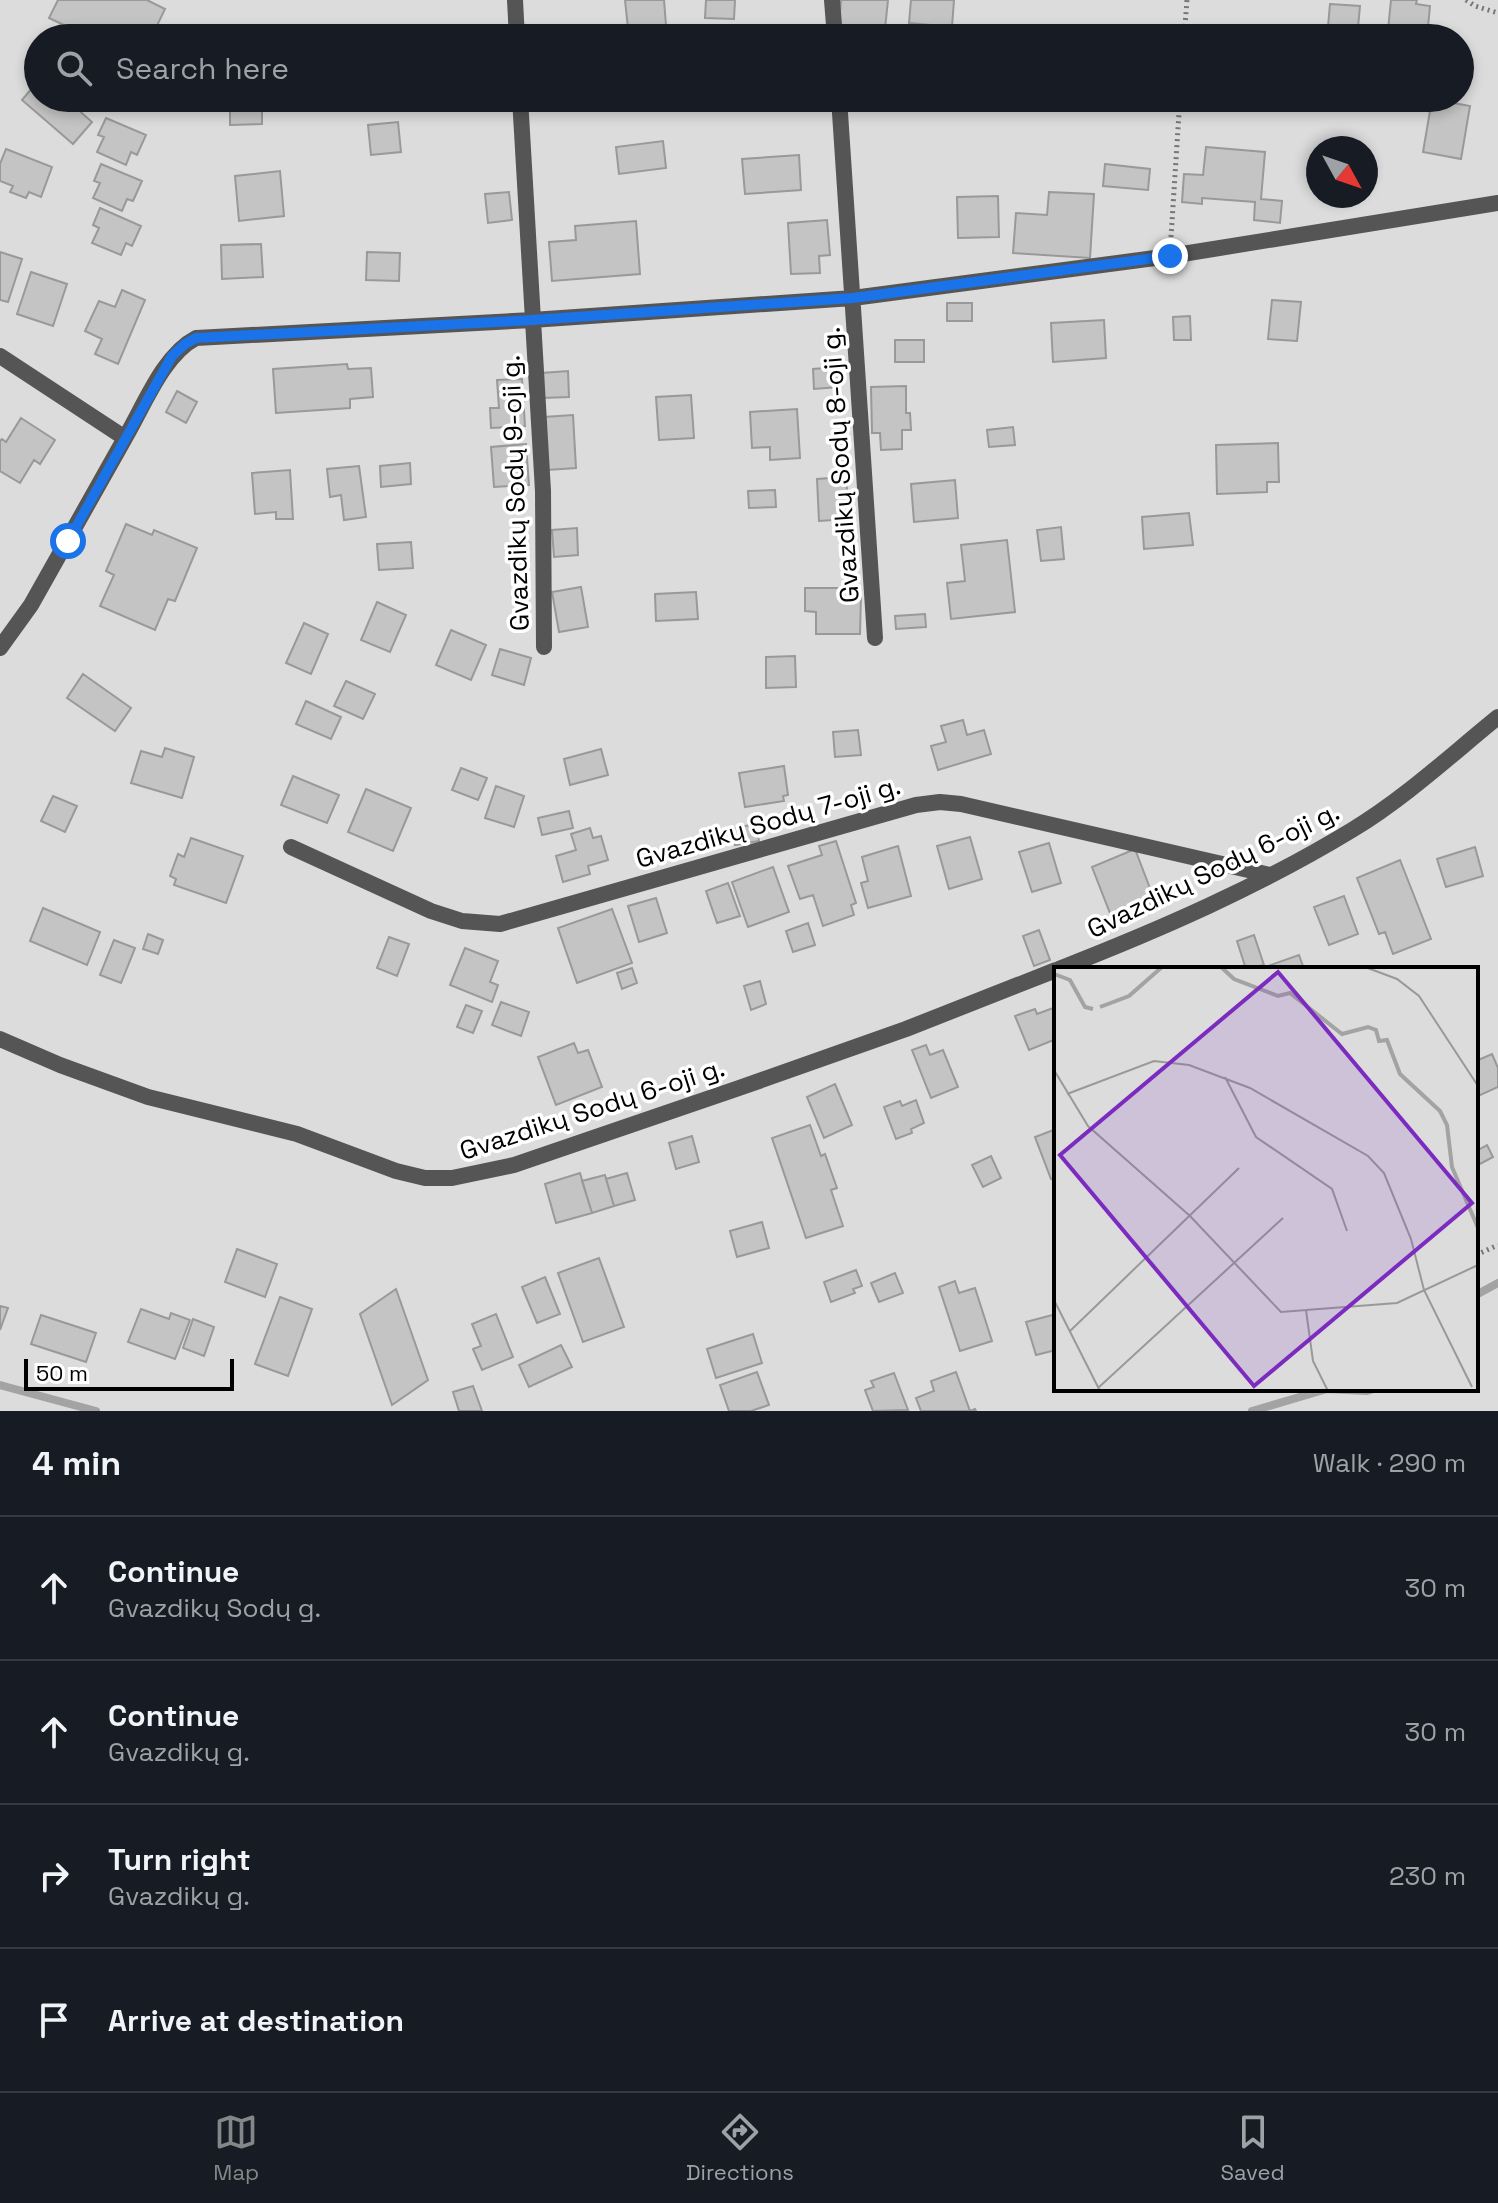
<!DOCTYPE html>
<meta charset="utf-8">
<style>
body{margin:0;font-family:"Space Grotesk",sans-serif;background:#242831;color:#f1f3f6}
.compass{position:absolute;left:1306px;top:136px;width:72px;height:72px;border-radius:50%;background:#171b24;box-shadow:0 4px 12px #0003;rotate:130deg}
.scale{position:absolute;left:24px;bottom:20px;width:210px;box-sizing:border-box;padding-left:8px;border:4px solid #000;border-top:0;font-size:22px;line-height:28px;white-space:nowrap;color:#000;-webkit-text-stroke:6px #fff;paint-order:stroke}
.stop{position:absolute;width:24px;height:24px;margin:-18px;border:6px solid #1a73e8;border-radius:50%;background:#fff}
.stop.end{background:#1a73e8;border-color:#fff;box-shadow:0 2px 8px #0008}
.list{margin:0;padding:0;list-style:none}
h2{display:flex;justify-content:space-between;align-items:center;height:104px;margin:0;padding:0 32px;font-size:34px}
h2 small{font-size:26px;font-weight:400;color:#9ea1a6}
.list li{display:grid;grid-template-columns:52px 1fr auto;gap:24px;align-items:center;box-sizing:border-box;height:144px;padding:0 32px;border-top:2px solid #363941}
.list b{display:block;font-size:30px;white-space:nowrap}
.list p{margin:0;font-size:26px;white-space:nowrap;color:#9ea1a6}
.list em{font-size:26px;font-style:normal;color:#9ea1a6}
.icon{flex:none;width:44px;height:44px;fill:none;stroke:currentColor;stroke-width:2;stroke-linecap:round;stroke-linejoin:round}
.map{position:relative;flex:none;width:1498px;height:1411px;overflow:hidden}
.search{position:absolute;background:#171b24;box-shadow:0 4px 12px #0003;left:24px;right:24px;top:24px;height:88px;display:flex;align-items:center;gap:20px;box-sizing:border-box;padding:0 28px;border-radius:44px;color:#9ea1a6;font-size:30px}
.sheet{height:680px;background:#171b24}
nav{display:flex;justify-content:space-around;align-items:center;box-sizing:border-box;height:112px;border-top:2px solid #363941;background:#171b24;font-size:22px;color:#9ea1a6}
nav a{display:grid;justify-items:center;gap:4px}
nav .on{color:#858687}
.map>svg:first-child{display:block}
.green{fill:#dcdcdc;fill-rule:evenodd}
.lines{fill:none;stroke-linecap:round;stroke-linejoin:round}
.stream{stroke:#a3a3a3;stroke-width:8}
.building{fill:#c4c4c4;stroke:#999;stroke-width:2}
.path{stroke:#777;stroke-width:5;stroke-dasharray:2 4;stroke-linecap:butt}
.street{stroke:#555;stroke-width:16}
.route{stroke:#1a73e8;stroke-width:10}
.labels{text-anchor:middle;stroke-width:7;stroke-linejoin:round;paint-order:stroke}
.street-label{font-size:26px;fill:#000;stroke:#fff}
.inset-river{fill:none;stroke:#a3a3a3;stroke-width:4}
.inset-road{fill:none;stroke:#999;stroke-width:2}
.view{fill:#7b2cbf;fill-opacity:0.15;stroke:#7b2cbf;stroke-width:4}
.inset-edge{fill:none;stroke:#000;stroke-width:4}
</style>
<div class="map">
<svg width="1498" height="1411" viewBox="0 0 1498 1411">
<rect width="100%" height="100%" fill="#fff"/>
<path class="green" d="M0 0H1498V1411H0ZM38 38H1460V98H38ZM1318 148H1366V196H1318ZM1056 969H1476V1389H1056Z"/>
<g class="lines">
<path class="stream" d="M1476 1295 1498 1283
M0 1385 96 1411
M1252 1411 1327 1389 1367 1391 1374 1389"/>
</g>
<path class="building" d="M58 0H147L165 9 151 38H91L49 18Z
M625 0H664L667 38H629Z
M706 0H735L734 19 705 18Z
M841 0H888L885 29 839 25Z
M911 0H954L952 27 909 23Z
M1391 0H1417L1416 4 1430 6 1428 27 1412 25 1411 32 1388 30Z
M1330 4 1360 6 1357 38H1327Z
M308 30 309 38H246V34Z
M38 81V98H65L92 122 73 144 22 100Z
M230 98H262V124L230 125Z
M773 98H823L824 103 774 107Z
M1432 99 1470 106 1461 159 1423 152Z
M106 118 146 135 137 155 131 152 126 165 97 152 104 137 98 135Z
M398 122 401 152 371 155 368 125Z
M663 141 666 168 619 174 616 147Z
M1206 147 1265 152 1261 199 1282 201 1280 223 1254 220 1255 202 1202 198V204L1182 202 1184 174 1203 175Z
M6 149 52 167 41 197 29 192 26 198 10 192 13 186 0 181V164Z
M799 155 801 190 745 194 742 159Z
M101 164 142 181 133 201 127 199 122 211 93 198 100 183 94 181Z
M1105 164 1150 169 1148 190 1103 186Z
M280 171 284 216 239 221 235 176Z
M509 192 512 220 488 223 485 194Z
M1049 192 1094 194 1090 258 1013 253 1016 213 1047 215Z
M998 196 999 237 958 238 957 197Z
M100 208 141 226 132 246 126 243 121 255 92 243 99 228 93 225Z
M827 220 830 255 819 256 820 273 791 274 788 223Z
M636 221 640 274 552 281 549 242 576 240 575 226Z
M261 244 263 277 222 279 221 245Z
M0 252 22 259 8 302 0 300Z
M367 252 400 253 399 281 366 280Z
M31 272 67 284 53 326 17 314Z
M122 290 145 300 118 364 95 354 102 339 85 331 99 301 115 307Z
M1272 300 1301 302 1297 341 1268 339Z
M947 303H972V321H947Z
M1190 316 1191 340H1174L1173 317Z
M1104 320 1106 358 1053 362 1051 323Z
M895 340H924V362H895Z
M347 364 348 369 371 368 373 397 350 399V408L276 413 273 369Z
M838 367 839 387 814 389 813 369Z
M568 371 569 397 542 398 541 373Z
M522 379 525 426 491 428 490 408H499L497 380Z
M906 386V413H910L911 430H902V449L881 450 880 433H872L871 387Z
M177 391 197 402 186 423 166 412Z
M691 395 694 438 659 440 656 397Z
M797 409 800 458 770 460V447L752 448 750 412Z
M573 415 576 468 547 470 544 417Z
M21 418 55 440 40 464 34 460 20 483 0 471V441L2 439 6 442Z
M1013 427 1015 445 989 447 987 430Z
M1278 443 1279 482H1267V492L1217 494 1216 445Z
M526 444 529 485 494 487 491 447Z
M410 463 411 484 381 487 380 466Z
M359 466 366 517 344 520 341 495 330 497 327 469Z
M290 470 293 519H276V512L255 514 252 473Z
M846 477 849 519 819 521 817 479Z
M955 480 958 518 914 522 911 484Z
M775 490 776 507 749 508 748 491Z
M1189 513 1193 545 1144 549 1142 517Z
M126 524 152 535 154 530 197 548 175 601 168 599 155 630 100 606 114 575 106 571Z
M1061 527 1064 559 1041 561 1037 530Z
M577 528 578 555 554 557 552 530Z
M1007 540 1015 612 951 619 947 583 965 581 961 545Z
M411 542 413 568 379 570 377 544Z
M581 587 588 627 559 632 552 592Z
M805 588H844V596H861L860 634H816V612L805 611Z
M696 592 698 619 656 621 655 594Z
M377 602 406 615 390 652 361 640Z
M925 614 926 627 896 629 895 616Z
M304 623 328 634 311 674 286 663Z
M451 630 486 645 471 680 436 665Z
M500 649 531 658 524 685 492 675Z
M795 656 796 687 766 688V657Z
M83 674 131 708 115 731 67 698Z
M346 681 375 694 363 719 334 706Z
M306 701 341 717 331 739 296 724Z
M963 720 967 735 984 730 991 754 938 770 931 746 946 742 941 726Z
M858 730 861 755 835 757 833 732Z
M165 748 194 757 182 798 131 783 141 751 162 757Z
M601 749 608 775 570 785 564 759Z
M784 766 788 795 783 796 784 801 745 807 739 773Z
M461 768 487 778 478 800 452 790Z
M293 776 339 795 327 823 281 805Z
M496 786 524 796 514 827 485 818Z
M366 789 411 808 393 851 348 832Z
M53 796 77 806 65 832 41 821Z
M569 811 573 828 542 835 538 818Z
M756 824 759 841 735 845 733 828Z
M590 828 593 838 601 836 608 860 588 866 590 874 563 882 556 856 576 850 571 834Z
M970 837 982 879 949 889 937 846Z
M191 838 243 856 226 903 174 885 176 879 170 876 178 854 184 857Z
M836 841 856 903 851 905 854 915 823 926 813 895 800 899 788 866 822 855 819 846Z
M1049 843 1061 883 1032 892 1019 852Z
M898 846 911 896 868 908 861 883 868 881 862 857Z
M1475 847 1483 876 1446 887 1437 859Z
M1135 849 1156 904 1113 921 1092 867Z
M1400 860 1431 939 1393 954 1385 932 1379 934 1357 878Z
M773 867 789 912 748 927 732 882Z
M728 883 740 916 717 923 706 891Z
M1344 896 1358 934 1329 945 1314 907Z
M656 898 667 933 639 942 628 906Z
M43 908 100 932 87 965 30 941Z
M612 909 632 963 577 983 558 928Z
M808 923 815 945 793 952 786 931Z
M1039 930 1050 960 1034 966 1023 936Z
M148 934 163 940 158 954 143 949Z
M1254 935 1264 965 1246 969 1237 941Z
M389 937 409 944 397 976 377 968Z
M114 940 135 948 121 983 100 975Z
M465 948 498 961 490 982 498 985 492 1002 450 985Z
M1299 955 1304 969H1269L1268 966Z
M632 968 637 983 622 989 617 973Z
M760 981 766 1004 751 1010 744 986Z
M501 1002 529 1012 521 1036 492 1025Z
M466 1005 482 1011 473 1033 457 1027Z
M1056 1007V1039L1029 1050 1015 1016 1035 1009 1037 1014Z
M574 1043 578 1053 588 1050 602 1087 556 1105 538 1057Z
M926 1045 930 1055 943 1050 958 1087 931 1098 912 1050Z
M1492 1054 1498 1068V1087L1476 1097V1061Z
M835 1084 852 1125 824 1138 807 1097Z
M916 1100 924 1123 911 1129 912 1133 896 1139 884 1107 900 1101 902 1106Z
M810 1125 821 1156 825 1154 837 1188 831 1190 843 1226 806 1238 772 1138Z
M1056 1129V1178L1051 1179 1035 1137Z
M692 1136 699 1162 676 1169 669 1143Z
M1487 1145 1493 1157 1476 1166V1151Z
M991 1156 1001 1178 983 1187 972 1165Z
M580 1173 592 1213 556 1223 545 1184Z
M627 1173 635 1200 614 1206 606 1179Z
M605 1175 614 1206 592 1213 582 1181Z
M762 1222 769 1248 737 1257 730 1231Z
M237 1249 277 1264 265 1297 225 1282Z
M599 1258 624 1327 583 1342 558 1273Z
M856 1270 862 1286 853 1289 855 1293 831 1302 824 1282Z
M895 1273 903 1293 879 1302 871 1283Z
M545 1277 560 1314 537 1323 522 1287Z
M955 1281 959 1293 975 1288 992 1341 960 1351 939 1287Z
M396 1289 428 1380 392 1405 360 1314Z
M280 1297 312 1309 288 1376 255 1364Z
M0 1306 8 1308 0 1330Z
M141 1309 169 1319 171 1313 190 1320 175 1359 128 1342Z
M496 1314 513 1357 482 1370 473 1349 481 1346 472 1324Z
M1056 1314V1350L1036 1355 1026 1322Z
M41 1315 96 1333 86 1362 31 1344Z
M193 1319 214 1327 204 1356 183 1348Z
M753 1334 762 1363 716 1378 707 1349Z
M561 1345 572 1367 529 1387 519 1365Z
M757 1372 769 1405 751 1411H729L720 1385Z
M956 1372 970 1411 975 1409 976 1411H921L916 1398 934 1391 931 1381Z
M894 1373 908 1410 873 1411 865 1390 874 1387 871 1381Z
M473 1386 482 1411H459L453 1392Z"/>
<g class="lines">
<path class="path" d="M1466 0 1475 6 1498 13
M1184 38 1187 0
M1171 237 1180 98
M1476 1255 1498 1245"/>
<path class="street" d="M515 0 517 38
M832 0 835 38
M520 98 543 491 544 647
M839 98 875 638
M0 356 125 438C144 406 163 355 196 338L532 320 853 298 1170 256 1498 203
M0 648 31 605 125 438
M291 847 431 911 462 921 500 924 916 805 940 802 961 804 1270 875
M1059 969C1159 930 1260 886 1352 830 1405 798 1451 755 1498 717
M0 1039 60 1065 148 1097 297 1134 396 1171 425 1178H452L514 1165 739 1088 906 1029 1056 970"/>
</g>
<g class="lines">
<path class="route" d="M68 541 172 356 185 344 196 338 532 320 853 298 1170 256"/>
</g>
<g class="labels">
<g class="street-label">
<text transform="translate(840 465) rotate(-94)" y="9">Gvazdikų Sodų 8-oji g.</text>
<text transform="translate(515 493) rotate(-92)" y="9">Gvazdikų Sodų 9-oji g.</text>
<text transform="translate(768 822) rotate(-16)" y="9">Gvazdikų Sodų 7-oji g.</text>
<text transform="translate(1213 870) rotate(-26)" y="9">Gvazdikų Sodų 6-oji g.</text>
<text transform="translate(592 1109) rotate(-18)" y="9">Gvazdikų Sodų 6-oji g.</text>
</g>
</g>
<g transform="translate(1054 967)">
<rect width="424" height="424" fill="#fff"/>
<path d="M0 0H424V424H0Z" fill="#dcdcdc"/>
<path class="inset-river" d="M167 0 180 12 224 29 236 26 288 67 314 60 322 63 325 74 333 73 346 107 386 144 393 158 398 200 424 261M0 7 16 13 31 40 39 42M46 40 75 29 108 0"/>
<path class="inset-road" d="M311 0 343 12 365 29 424 119M0 103 34 159 136 249 227 345 252 343 259 394 274 424M171 110 202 170 278 222 293 264M13 127 100 94 135 98 196 121 314 189 330 206 357 272 370 323 418 420M0 333 46 424M252 343 343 336 424 298M15 365 185 201M44 421 229 251"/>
<path class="view" d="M224 5 418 236 200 419 6 188Z"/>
<rect width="424" height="424" class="inset-edge"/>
</g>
</svg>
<svg class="compass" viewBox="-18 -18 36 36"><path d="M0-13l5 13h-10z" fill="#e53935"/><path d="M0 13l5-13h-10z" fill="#9ea1a6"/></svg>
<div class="scale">50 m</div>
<div class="stop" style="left:68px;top:541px"></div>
<div class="stop end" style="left:1170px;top:256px"></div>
<div class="search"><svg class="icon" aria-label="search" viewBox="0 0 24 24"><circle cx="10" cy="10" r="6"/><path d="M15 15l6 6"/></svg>Search here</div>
</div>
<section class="sheet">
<h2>4 min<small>Walk · 290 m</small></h2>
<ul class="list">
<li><svg class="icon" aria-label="ahead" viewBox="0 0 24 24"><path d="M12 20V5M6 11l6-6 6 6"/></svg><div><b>Continue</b><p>Gvazdikų Sodų g.</p></div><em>30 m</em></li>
<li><svg class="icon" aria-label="ahead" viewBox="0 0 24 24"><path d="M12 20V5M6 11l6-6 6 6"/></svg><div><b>Continue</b><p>Gvazdikų g.</p></div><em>30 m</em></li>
<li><svg class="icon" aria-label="right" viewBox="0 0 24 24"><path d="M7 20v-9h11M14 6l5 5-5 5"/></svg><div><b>Turn right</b><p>Gvazdikų g.</p></div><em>230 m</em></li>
<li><svg class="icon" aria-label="arrive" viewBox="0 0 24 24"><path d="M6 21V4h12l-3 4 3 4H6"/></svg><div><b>Arrive at destination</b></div></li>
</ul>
</section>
<nav>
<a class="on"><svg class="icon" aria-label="map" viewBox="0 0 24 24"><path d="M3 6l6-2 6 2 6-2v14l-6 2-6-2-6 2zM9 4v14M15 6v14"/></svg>Map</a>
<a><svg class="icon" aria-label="directions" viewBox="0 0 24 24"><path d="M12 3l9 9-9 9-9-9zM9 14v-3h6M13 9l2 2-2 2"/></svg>Directions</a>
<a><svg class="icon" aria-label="saved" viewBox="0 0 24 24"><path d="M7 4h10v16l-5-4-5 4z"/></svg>Saved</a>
</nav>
